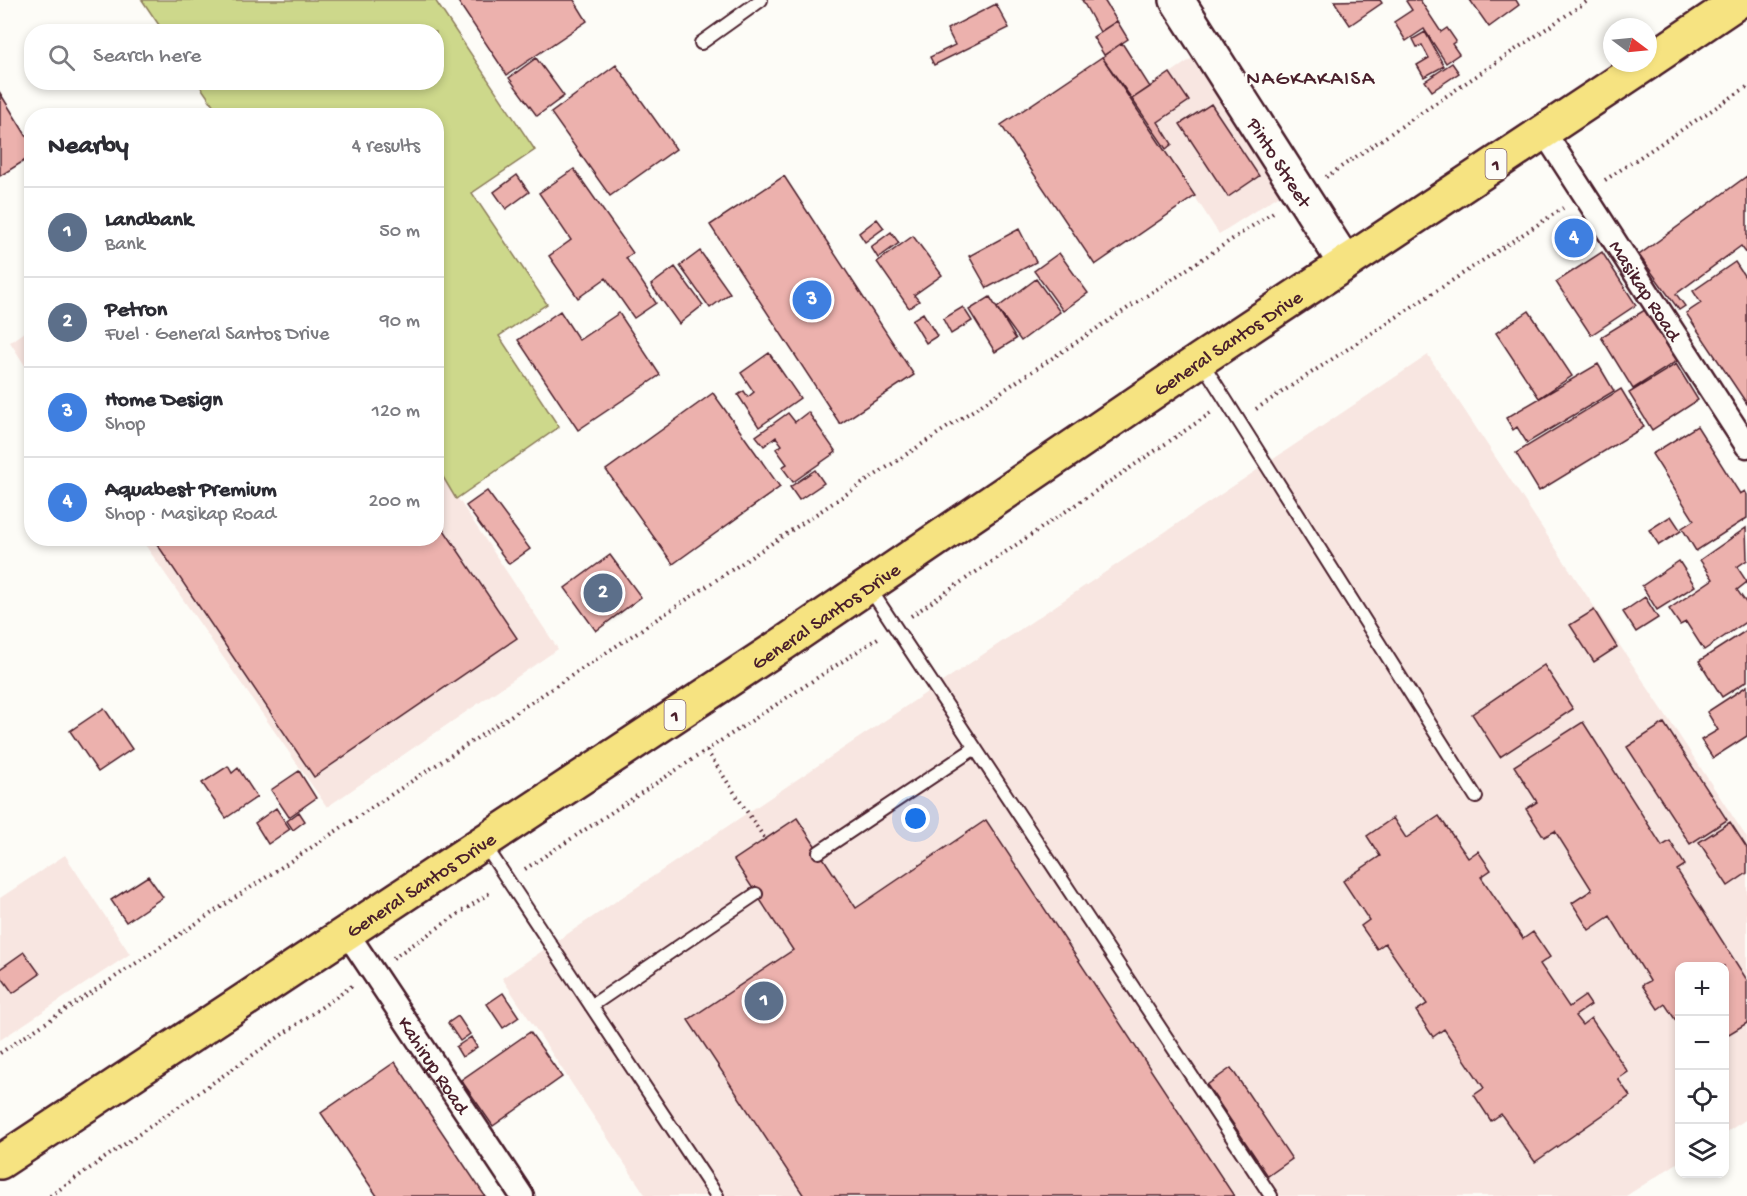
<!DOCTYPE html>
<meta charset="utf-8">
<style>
body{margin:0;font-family:"Gochi Hand",sans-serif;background:#f2f2f3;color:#2b2b33}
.controls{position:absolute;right:18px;bottom:18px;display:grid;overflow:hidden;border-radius:12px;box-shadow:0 3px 9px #0003}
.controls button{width:54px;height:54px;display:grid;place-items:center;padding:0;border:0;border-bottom:2px solid #e1e1e2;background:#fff;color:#2b2b33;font:30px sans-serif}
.compass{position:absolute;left:1603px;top:18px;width:54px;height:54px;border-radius:50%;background:#fff;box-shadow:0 3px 9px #0003;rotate:106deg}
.you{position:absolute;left:916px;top:819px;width:21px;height:21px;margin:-15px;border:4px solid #fff;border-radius:50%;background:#1a73e8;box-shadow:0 0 0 9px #1a73e833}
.badge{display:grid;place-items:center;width:39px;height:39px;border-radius:50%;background:#ea580c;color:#fff;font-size:20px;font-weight:700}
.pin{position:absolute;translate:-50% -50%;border:3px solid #fff;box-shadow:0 2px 6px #0006}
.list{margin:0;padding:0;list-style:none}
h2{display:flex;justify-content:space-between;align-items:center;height:78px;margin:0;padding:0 24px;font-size:26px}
h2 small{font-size:20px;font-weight:400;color:#7c7c81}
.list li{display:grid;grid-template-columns:39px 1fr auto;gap:18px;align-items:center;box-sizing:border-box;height:90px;padding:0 24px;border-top:2px solid #e1e1e2}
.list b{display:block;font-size:22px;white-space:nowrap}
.list p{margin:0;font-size:20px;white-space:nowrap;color:#7c7c81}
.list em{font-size:20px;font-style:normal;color:#7c7c81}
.icon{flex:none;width:33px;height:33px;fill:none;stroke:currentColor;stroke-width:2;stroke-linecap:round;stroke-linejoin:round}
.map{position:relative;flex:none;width:1747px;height:1196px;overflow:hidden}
.search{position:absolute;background:#fff;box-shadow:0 3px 9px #0003;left:24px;top:24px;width:420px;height:66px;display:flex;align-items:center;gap:15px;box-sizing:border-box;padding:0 21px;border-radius:24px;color:#7c7c81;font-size:22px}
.panel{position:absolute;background:#fff;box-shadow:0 3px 9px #0003;left:24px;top:108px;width:420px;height:438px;border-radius:24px}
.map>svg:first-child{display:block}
.built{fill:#f8e6e1}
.green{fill:#cdd88b;stroke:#8c7c5b;stroke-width:1.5}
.building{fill:#ecb1ad;stroke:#4a1f2b;stroke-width:1.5}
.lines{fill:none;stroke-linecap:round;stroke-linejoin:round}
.lane-casing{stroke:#4a1f2b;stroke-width:16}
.street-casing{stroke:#4a1f2b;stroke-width:27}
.secondary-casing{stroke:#4a1f2b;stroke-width:38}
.highway-casing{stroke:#4a1f2b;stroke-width:38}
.path{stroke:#4a1f2b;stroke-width:4;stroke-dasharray:1.5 4.5;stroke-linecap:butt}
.lane{stroke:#fdfcf7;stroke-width:12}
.street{stroke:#fdfcf7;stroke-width:22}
.secondary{stroke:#fdfcf7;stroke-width:33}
.highway{stroke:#f6e381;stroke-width:33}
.labels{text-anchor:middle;stroke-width:5;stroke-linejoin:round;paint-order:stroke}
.shield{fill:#fdfcf7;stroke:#806168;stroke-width:1.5}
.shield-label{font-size:18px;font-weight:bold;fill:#4a1f2b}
.street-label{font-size:20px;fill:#4a1f2b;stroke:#fdfcf7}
.neighbourhood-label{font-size:21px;letter-spacing:1.5px;fill:#4a1f2b;stroke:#fdfcf7}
</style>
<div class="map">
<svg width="1747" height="1196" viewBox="0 0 1747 1196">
<rect width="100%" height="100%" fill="#fdfcf7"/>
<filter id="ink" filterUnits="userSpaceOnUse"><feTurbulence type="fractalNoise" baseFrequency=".0167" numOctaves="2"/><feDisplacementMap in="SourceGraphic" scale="12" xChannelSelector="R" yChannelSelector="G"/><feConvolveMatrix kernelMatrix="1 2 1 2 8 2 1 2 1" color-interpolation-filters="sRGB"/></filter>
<g filter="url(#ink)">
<path class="built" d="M1200 53 1286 191 1219 234 1132 99Z
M31 327V375L10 342Z
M1428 355 1747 838V1119L1725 1133 1724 966H1680L1679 1162 1626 1196H646L502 978Z
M437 467 558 649 327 807 141 539 436 538Z
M65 855 130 954 0 1040V898Z"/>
<path class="green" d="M142 0H435L535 150 472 193 547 304 499 336 559 427 456 499 437 467 436 116 220 115 198 83 436 82V32L163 31Z"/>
<path class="building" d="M457 0H574L587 21 507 75Z
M1082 0H1104L1117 21 1100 32Z
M1380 0 1382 3 1350 25 1334 1Z
M1408 0H1420L1441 32 1447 28 1456 41 1452 44 1459 54 1446 63 1424 29 1406 41 1394 22 1412 10 1406 1Z
M1470 0H1516L1519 5 1489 27Z
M996 4 1009 28 934 65 930 57 955 45 947 29Z
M1117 21 1128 39 1104 55 1093 37Z
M1425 32 1444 66 1424 77 1417 65 1429 58 1422 45 1417 47 1413 39Z
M1122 43 1150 87 1132 99 1102 57Z
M1102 57 1195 196 1095 265 1001 125Z
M536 58 564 96 537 116 509 78Z
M1452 63 1459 73 1432 91 1425 81Z
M616 65 676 149 610 196 551 113Z
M1170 73 1189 101 1158 122 1172 144 1166 149 1132 99Z
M0 93 32 145V156L0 176Z
M1211 104 1259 176 1228 197 1180 124Z
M574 169 633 253 626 258 656 303 634 318 606 278 578 298 549 256 571 240 539 193Z
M517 175 529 192 506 209 494 192Z
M784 176 914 375 840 424 710 225Z
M1747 176V254L1741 246 1676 294 1685 306 1679 310 1639 255Z
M877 219 884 228 865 242 859 233Z
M1579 225 1593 247 1573 260 1558 238Z
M1019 229 1036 262 987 288 969 256Z
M891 232 899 243 878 258 871 247Z
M913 236 942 275 914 295 919 301 909 308 877 262Z
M700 251 730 293 710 308 680 266Z
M1602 252 1636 305 1591 335 1556 282Z
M1059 253 1088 293 1063 311 1034 271Z
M1735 262 1747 280V404L1686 313 1701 303 1693 291Z
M675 267 703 305 679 324 651 285Z
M1036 279 1060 312 1021 341 997 308Z
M990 297 1016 339 995 352 969 310Z
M963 307 972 321 951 334 943 319Z
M1648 308 1680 359 1633 389 1601 337Z
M560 311 579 340 619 313 660 375 578 430 518 340Z
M1529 311 1572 376 1539 398 1496 333Z
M923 313 937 336 926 343 912 320Z
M769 353 800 398 759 427 738 395 744 391 748 397 754 392 741 373Z
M1598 364 1614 391 1527 443 1517 427 1513 430 1506 418Z
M1676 364 1698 400 1652 430 1629 393Z
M1621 389 1644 427 1539 491 1516 453Z
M713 393 780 487 673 564 606 470Z
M808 412 836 452 793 482 782 467 787 464 776 449 782 445 776 437 764 446 756 436 788 413 795 422Z
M1697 426 1740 494 1745 491 1747 495V518L1696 551 1682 528 1694 520 1652 454Z
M815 470 824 483 799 500 790 487Z
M487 491 530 549 509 564 466 506Z
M1671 516 1681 531 1659 545 1649 530Z
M436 518 517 638 314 777 153 538H436Z
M1746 528 1747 560 1737 567 1747 582 1737 590 1747 604V621L1704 650 1686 622 1680 625 1669 609 1713 579 1700 560Z
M610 555 641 597 596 631 565 588Z
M1679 561 1695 586 1657 610 1642 586Z
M1645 597 1658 618 1636 632 1623 612Z
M1594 610 1617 647 1594 662 1570 625Z
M1747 630V681L1722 697 1699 661Z
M1544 665 1573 709 1500 757 1472 714Z
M1747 686V736L1713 758 1701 740 1718 730 1707 712Z
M104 708 132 749 98 772 70 731Z
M1583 722 1662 846 1670 841 1685 865 1677 870 1747 980V1023L1724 1037V966H1680V1027L1665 1004 1658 1009 1642 985 1650 981 1610 916 1589 930 1572 903 1592 890 1555 831 1544 837 1526 809 1537 802 1514 766Z
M1664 723 1727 820 1690 844 1627 747Z
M228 766 232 773 238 768 257 797 226 818 202 783Z
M299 771 316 798 289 817 271 790Z
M276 808 290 829 268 844 255 823Z
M299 812 305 821 293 830 287 821Z
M1439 816 1468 858 1478 851 1491 870 1481 877 1523 939 1533 932 1550 957 1540 964 1569 1007 1585 996 1591 1005 1575 1016 1582 1025 1591 1018 1628 1072 1618 1079 1630 1096 1535 1162 1501 1114 1491 1121 1474 1095 1484 1088 1444 1029 1433 1037 1416 1011 1427 1004 1385 943 1377 949 1361 926 1369 920 1343 881 1380 856 1367 836 1393 818 1406 838Z
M797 818 856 908 986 820 1234 1196H804L688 1020 793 950 734 860Z
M1730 822 1747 848V873L1728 886 1699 842Z
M148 876 163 897 126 922 111 900Z
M24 952 40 974 13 993 0 975V969Z
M503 993 519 1017 503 1028 487 1004Z
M458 1016 470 1034 460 1041 448 1023Z
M530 1032 562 1077 493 1126 461 1080Z
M471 1037 477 1047 462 1057 456 1047Z
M395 1062 485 1196H377L321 1113Z
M1231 1068 1292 1159 1268 1176 1207 1085Z"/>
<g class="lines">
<g class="lane-casing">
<path id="lane" d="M701 43 761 0
M1201 361 1476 797
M868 586 1271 1196
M484 844 717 1196
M819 852 975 748
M591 1006 756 894"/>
</g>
<g class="street-casing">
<g id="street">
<path id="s1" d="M1544 132 1747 446"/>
<path id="s2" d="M347 933 522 1196"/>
</g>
</g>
<g class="secondary-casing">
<g id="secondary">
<path id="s3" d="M1177 0 1345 263"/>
</g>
</g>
<g class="highway-casing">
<g id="highway">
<path d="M1648 62 1740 0"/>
<path id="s4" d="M0 1162 783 644 1200 360 1647 63"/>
</g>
</g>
<path class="path" d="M1326 177 1589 0
M1605 180 1747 87
M1256 409 1563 208
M911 616 1211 413
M707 751 765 839
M525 869 878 638
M393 958 491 892
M0 1053 1275 211
M50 1196 352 986"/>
<use href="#lane" class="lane"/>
<use href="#street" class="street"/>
<use href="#secondary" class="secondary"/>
<use href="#highway" class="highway"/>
</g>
</g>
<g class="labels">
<g class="shield">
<rect x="1485.5" y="149" width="21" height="30" rx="4.5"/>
<rect x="664.5" y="700" width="21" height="30" rx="4.5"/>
</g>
<g class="shield-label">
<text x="1496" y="170">1</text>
<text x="675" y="721">1</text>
</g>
<g class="street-label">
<text dy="7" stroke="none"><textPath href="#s3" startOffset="192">Pinto Street</textPath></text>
<text dy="7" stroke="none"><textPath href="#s1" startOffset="188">Masikap Road</textPath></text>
<text dy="7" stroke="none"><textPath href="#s4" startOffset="1476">General Santos Drive</textPath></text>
<text dy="7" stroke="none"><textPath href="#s4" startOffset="990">General Santos Drive</textPath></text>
<text dy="7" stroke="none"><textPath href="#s4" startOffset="504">General Santos Drive</textPath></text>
<text dy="7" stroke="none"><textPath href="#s2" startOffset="158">Kahirup Road</textPath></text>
</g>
<g class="neighbourhood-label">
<text x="1311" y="84">NAGKAKAISA</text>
</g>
</g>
</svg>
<div class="controls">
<button>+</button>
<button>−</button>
<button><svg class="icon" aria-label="locate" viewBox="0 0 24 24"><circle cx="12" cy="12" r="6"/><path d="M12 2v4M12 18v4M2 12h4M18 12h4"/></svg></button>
<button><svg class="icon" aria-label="layers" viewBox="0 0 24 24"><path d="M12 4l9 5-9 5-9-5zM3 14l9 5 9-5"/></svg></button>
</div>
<svg class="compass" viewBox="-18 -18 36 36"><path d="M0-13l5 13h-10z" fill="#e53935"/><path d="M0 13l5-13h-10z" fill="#7c7c81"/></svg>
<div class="you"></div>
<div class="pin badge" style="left:764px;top:1001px;background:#5c6f8a">1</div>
<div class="pin badge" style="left:603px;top:593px;background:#5c6f8a">2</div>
<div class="pin badge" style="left:812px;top:300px;background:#3f7fe0">3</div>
<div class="pin badge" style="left:1574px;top:238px;background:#3f7fe0">4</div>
<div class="search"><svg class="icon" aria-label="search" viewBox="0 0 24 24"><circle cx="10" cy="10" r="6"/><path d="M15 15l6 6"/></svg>Search here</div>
<section class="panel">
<h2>Nearby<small>4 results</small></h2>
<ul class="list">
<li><span class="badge" style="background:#5c6f8a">1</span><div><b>Landbank</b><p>Bank</p></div><em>50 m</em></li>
<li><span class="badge" style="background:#5c6f8a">2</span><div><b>Petron</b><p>Fuel · General Santos Drive</p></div><em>90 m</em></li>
<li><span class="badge" style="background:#3f7fe0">3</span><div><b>Home Design</b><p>Shop</p></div><em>120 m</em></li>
<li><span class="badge" style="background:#3f7fe0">4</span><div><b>Aquabest Premium</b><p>Shop · Masikap Road</p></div><em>200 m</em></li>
</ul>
</section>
</div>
